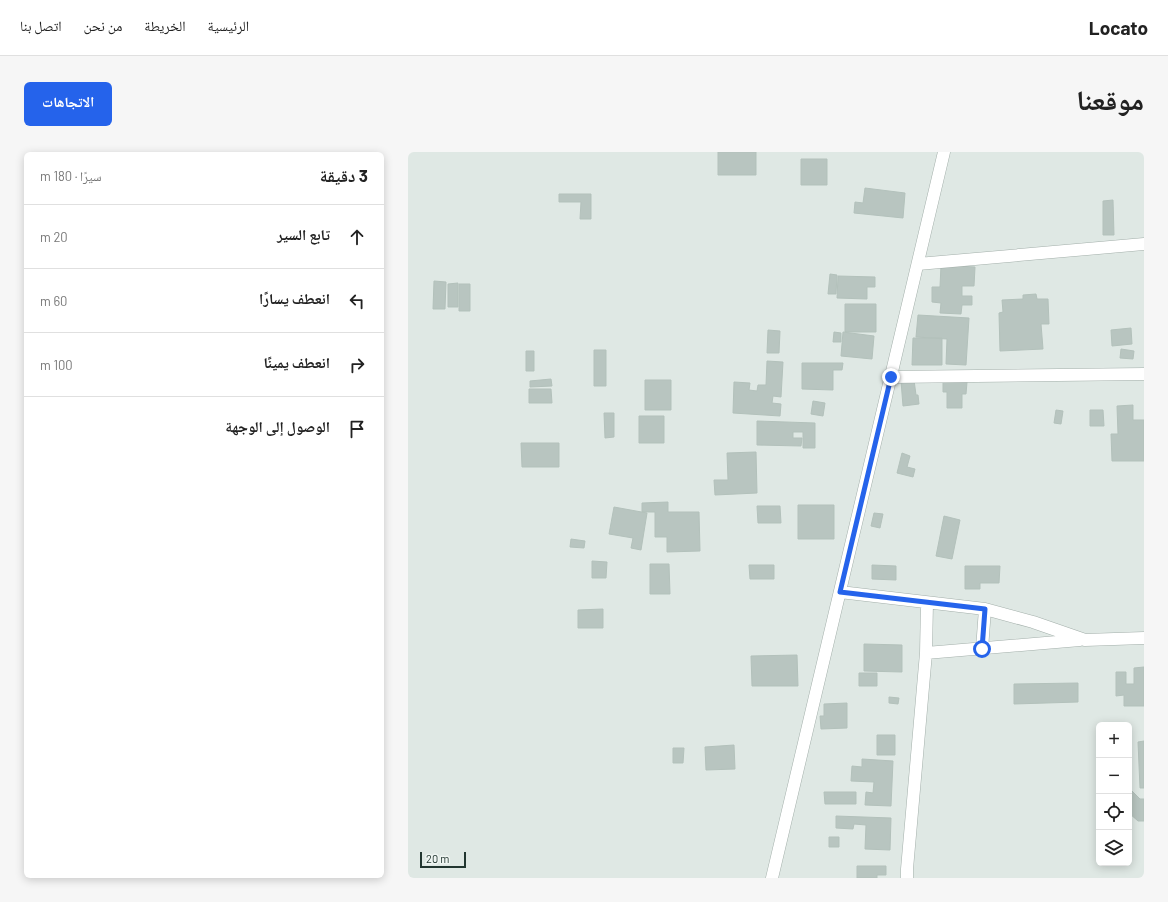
<!DOCTYPE html>
<html lang="ar">
<meta charset="utf-8">
<style>
body{margin:0;font-family:Barlow,"Noto Naskh Arabic",sans-serif;background:#f6f6f6;color:#222;direction:rtl}
.controls{position:absolute;right:12px;bottom:12px;display:grid;overflow:hidden;border-radius:6px;box-shadow:0 2px 10px #0003}
.controls button{width:36px;height:36px;display:grid;place-items:center;padding:0;border:0;border-bottom:1px solid #e0e0e0;background:#fff;color:#222;font:20px sans-serif}
.scale{position:absolute;left:12px;bottom:10px;width:46px;box-sizing:border-box;padding-left:4px;border:2px solid #223630;border-top:0;font-size:11px;line-height:14px;white-space:nowrap;color:#223630;-webkit-text-stroke:3px #eff5f2;paint-order:stroke}
.stop{position:absolute;width:12px;height:12px;margin:-9px;border:3px solid #2563eb;border-radius:50%;background:#fff}
.stop.end{background:#2563eb;border-color:#fff;box-shadow:0 1px 4px #0008}
.list{margin:0;padding:0;list-style:none}
h2{display:flex;justify-content:space-between;align-items:center;height:52px;margin:0;padding:0 16px;font-size:17px}
h2 small{font-size:13px;font-weight:400;color:#767676}
.list li{display:grid;grid-template-columns:26px 1fr auto;gap:12px;align-items:center;box-sizing:border-box;height:64px;padding:0 16px;border-top:1px solid #e0e0e0}
.list b{display:block;font-size:15px;white-space:nowrap}
.list em{font-size:13px;font-style:normal;color:#767676}
.icon{flex:none;width:22px;height:22px;fill:none;stroke:currentColor;stroke-width:2;stroke-linecap:round;stroke-linejoin:round}
.map{position:relative;flex:none;width:736px;height:726px;overflow:hidden;direction:ltr;border-radius:6px}
header{display:flex;align-items:center;gap:24px;box-sizing:border-box;height:56px;padding:0 20px;background:#fff;border-bottom:1px solid #e0e0e0}
header strong{font-size:19px}
nav{display:flex;gap:22px;margin-inline-start:auto;font-size:14px}
.intro{display:flex;align-items:center;justify-content:space-between;box-sizing:border-box;height:96px;padding:0 24px}
h1{margin:0;font-size:28px}
.button{padding:10px 18px;border-radius:6px;background:#2563eb;color:#fff;font-size:14px;font-weight:700}
main{display:flex;gap:24px;padding:0 24px}
aside{flex:1;background:#fff;border-radius:6px;box-shadow:0 2px 10px #0003}
.map>svg:first-child{display:block}
.building{fill:#b8c5c0;stroke:#b3c1bb}
.lines{fill:none;stroke-linecap:round;stroke-linejoin:round}
.minor-casing{stroke:#a3afaa;stroke-width:13}
.minor{stroke:#fff;stroke-width:12}
.route{stroke:#2563eb;stroke-width:5}
</style>
<header>
<strong>Locato</strong>
<nav><a>الرئيسية</a><a>الخريطة</a><a>من نحن</a><a>اتصل بنا</a></nav>
</header>
<div class="intro"><h1>موقعنا</h1><a class="button">الاتجاهات</a></div>
<main>
<div class="map">
<svg width="736" height="726" viewBox="0 0 736 726">
<rect width="100%" height="100%" fill="#dfe8e4"/>
<path class="building" d="M310 0H348V23H310Z
M393 7H419V33H393Z
M457 36 497 41 495 66 446 61 447 50 455 51Z
M151 42H183V67H172L173 50H151Z
M705 48 706 83H695V49Z
M533 113 567 115 566 134H554V144H564V153H554L553 162 532 161 533 151 524 150V135H532Z
M422 122 429 123 428 142H420Z
M430 124 467 125V135H459V147L429 146Z
M26 129 38 130 37 157H25Z
M50 131V155H40V132Z
M51 132H62V159H51Z
M628 142 629 147H640L641 172H633L635 197 592 199 591 161 595 160 594 148 615 147V143Z
M437 152H468V180H437Z
M510 163 561 166 558 213 538 212 539 187 508 185Z
M723 176 724 192 704 194 703 178Z
M360 178 372 179 371 201H359Z
M426 180 433 181V190H425Z
M435 180 466 184 464 207 433 204Z
M505 186H534V213H504Z
M713 197 726 199 725 207 712 206Z
M186 198H198V234H186Z
M118 199H126V219H118Z
M359 209 375 210 373 245 365 244 364 251 373 252 372 264 325 261 326 230 342 231 341 238 349 239 350 233H358Z
M394 211H435L434 218H425V238L394 237Z
M143 227 144 234 122 235V229Z
M237 228H263V258H237Z
M506 228 508 243H510L511 252 495 254 493 229Z
M535 230H559L558 242H554V256H539V240H535Z
M121 237H143L144 251H121Z
M405 249 417 251 415 264 403 262Z
M725 253V268H736V309H704L703 282H710L709 254Z
M648 258 655 259 653 272 646 271Z
M682 258H695L696 274H682Z
M196 261H206V285L197 286Z
M231 264H256V291H231Z
M349 269 407 271V296H395V280H385V286H394L393 294 349 293Z
M113 291H151V315H114Z
M348 300 349 341 307 343 306 328H320L319 301Z
M494 301 502 304 499 315 507 317 505 325 489 321Z
M260 350V360H291L292 399 259 400V385H247V360H234V351Z
M390 353H426V387H390Z
M349 354H372L373 371H350Z
M206 355 239 361 233 398 223 396 225 386 201 382Z
M466 361 475 362 472 376 463 374Z
M536 364 552 368 544 407 528 404Z
M163 387 177 389 176 396 162 395Z
M184 409 199 410 198 426H184Z
M242 412H261L262 442H242Z
M341 413H366V427H342Z
M464 413 488 414V428L464 427Z
M557 414H592L591 431H572V437H557Z
M195 457V476H170V458Z
M456 492 494 493V520L456 519Z
M389 503 390 534H344L343 504Z
M736 515V554H716V543L708 544V520H718V532H726V516Z
M451 521H469V534H451Z
M670 531V550L606 552V532Z
M481 545 491 546 490 552 481 551Z
M439 551V576L413 577 412 564H416V552Z
M469 583H487V603H469Z
M736 589V636H732L730 590Z
M326 593 327 617 298 618 297 595Z
M265 596H276L275 611H265Z
M454 607 485 609 483 654 457 653 458 640 465 641 466 630 443 629 444 614 454 615Z
M721 636 732 647H736V669H730L721 661Z
M416 640H448V652H417Z
M428 664 483 666 482 698 457 697 458 673 446 672 445 677 428 676Z
M421 685H431V695H421Z
M449 714H478V723H469V726H449Z"/>
<g class="lines">
<g class="minor-casing">
<path id="minor" d="M510 112 736 92
M483 225 736 222
M432 440 577 457 625 470 677 488 736 486
M519 451 518 501 672 488
M574 497 577 457
M364 726 536 0
M499 726V717L518 501"/>
</g>
<use href="#minor" class="minor"/>
</g>
<g class="lines">
<path class="route" d="M483 225 432 440 577 457 574 497"/>
</g>
</svg>
<div class="controls">
<button>+</button>
<button>−</button>
<button><svg class="icon" aria-label="locate" viewBox="0 0 24 24"><circle cx="12" cy="12" r="6"/><path d="M12 2v4M12 18v4M2 12h4M18 12h4"/></svg></button>
<button><svg class="icon" aria-label="layers" viewBox="0 0 24 24"><path d="M12 4l9 5-9 5-9-5zM3 14l9 5 9-5"/></svg></button>
</div>
<div class="scale">20 m</div>
<div class="stop" style="left:574px;top:497px"></div>
<div class="stop end" style="left:483px;top:225px"></div>
</div>
<aside>
<h2>3 دقيقة<small>سيرًا · 180 m</small></h2>
<ul class="list">
<li><svg class="icon" aria-label="ahead" viewBox="0 0 24 24"><path d="M12 20V5M6 11l6-6 6 6"/></svg><div><b>تابع السير</b></div><em>20 m</em></li>
<li><svg class="icon" aria-label="left" viewBox="0 0 24 24"><path d="M17 20v-9H6M10 6l-5 5 5 5"/></svg><div><b>انعطف يسارًا</b></div><em>60 m</em></li>
<li><svg class="icon" aria-label="right" viewBox="0 0 24 24"><path d="M7 20v-9h11M14 6l5 5-5 5"/></svg><div><b>انعطف يمينًا</b></div><em>100 m</em></li>
<li><svg class="icon" aria-label="arrive" viewBox="0 0 24 24"><path d="M6 21V4h12l-3 4 3 4H6"/></svg><div><b>الوصول إلى الوجهة</b></div></li>
</ul>
</aside>
</main>
